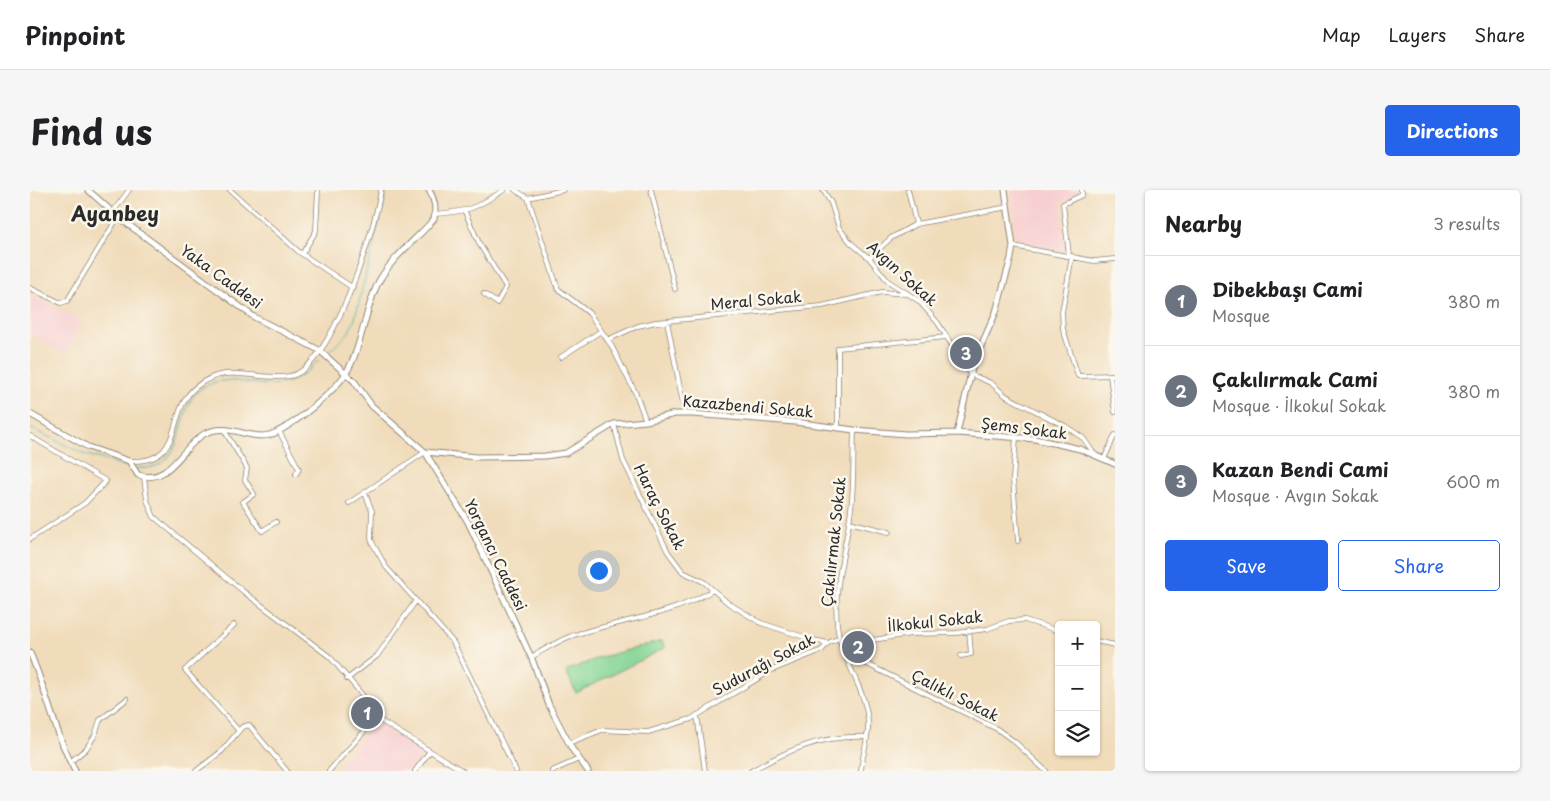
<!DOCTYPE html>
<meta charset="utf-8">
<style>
body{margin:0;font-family:"Playpen Sans",sans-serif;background:#f6f6f6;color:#202124}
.controls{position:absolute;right:15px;bottom:15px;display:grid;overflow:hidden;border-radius:5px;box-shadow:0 1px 4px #0004}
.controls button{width:45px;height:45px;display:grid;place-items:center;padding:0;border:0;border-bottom:1px solid #e0e0e0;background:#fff;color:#202124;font:25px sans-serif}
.you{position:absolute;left:568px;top:380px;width:18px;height:18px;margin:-12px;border:4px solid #fff;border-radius:50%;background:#1a73e8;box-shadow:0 0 0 8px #1a73e833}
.badge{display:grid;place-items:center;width:32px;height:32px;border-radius:50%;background:#2563eb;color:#fff;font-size:16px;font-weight:700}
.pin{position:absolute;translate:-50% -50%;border:2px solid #fff;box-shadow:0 1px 5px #0006}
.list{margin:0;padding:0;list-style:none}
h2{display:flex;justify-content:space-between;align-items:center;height:65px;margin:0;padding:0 20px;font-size:21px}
h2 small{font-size:16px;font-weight:400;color:#757577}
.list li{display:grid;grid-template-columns:32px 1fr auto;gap:15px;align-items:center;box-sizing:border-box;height:90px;padding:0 20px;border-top:1px solid #e0e0e0}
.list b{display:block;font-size:19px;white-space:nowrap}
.list p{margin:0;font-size:16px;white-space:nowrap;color:#757577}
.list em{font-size:16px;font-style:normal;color:#757577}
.actions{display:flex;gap:10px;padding:15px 20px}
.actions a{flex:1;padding:11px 0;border:1px solid #2563eb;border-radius:5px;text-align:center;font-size:18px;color:#2563eb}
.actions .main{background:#2563eb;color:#fff}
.icon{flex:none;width:28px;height:28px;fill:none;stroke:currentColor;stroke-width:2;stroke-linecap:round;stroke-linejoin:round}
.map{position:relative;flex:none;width:1085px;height:581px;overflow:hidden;border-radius:5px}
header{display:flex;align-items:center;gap:30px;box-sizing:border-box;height:70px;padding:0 25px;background:#fff;border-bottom:1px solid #e0e0e0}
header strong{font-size:24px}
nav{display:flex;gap:28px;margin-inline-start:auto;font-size:18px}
.intro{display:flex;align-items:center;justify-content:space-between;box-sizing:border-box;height:120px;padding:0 30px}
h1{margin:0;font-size:35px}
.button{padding:12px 22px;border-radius:5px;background:#2563eb;color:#fff;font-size:18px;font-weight:700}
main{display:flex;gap:30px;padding:0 30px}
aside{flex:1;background:#fff;border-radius:5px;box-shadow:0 1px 4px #0004}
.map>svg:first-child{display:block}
.built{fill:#f7cfd0}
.green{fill:#84d595;stroke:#588060}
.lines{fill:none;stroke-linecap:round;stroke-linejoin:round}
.stream{stroke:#39abb1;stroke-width:1}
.minor-casing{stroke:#8e8472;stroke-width:5.5}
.tertiary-casing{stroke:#8e8472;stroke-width:7}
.minor{stroke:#fff;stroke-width:4}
.tertiary{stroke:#fff;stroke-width:5}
.labels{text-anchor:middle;stroke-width:5;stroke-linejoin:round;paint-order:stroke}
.street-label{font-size:15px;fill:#2b2b2b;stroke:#fbf7ec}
.district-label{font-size:20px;font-weight:bold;fill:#2b2b2b;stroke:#fbf7ec}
</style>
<header>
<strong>Pinpoint</strong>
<nav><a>Map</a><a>Layers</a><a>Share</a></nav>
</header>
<div class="intro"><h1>Find us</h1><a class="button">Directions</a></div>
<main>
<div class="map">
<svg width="1085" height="581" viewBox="0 0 1085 581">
<rect width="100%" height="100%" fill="#fbf7ec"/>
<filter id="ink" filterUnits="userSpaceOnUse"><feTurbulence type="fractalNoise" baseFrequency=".02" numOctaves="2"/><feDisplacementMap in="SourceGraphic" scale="10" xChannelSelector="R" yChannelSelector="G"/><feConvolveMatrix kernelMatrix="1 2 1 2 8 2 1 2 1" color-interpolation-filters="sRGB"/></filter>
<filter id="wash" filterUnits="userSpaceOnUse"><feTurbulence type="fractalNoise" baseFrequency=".0096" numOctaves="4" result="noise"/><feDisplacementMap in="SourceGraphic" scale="20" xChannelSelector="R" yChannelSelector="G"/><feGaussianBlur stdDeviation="1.12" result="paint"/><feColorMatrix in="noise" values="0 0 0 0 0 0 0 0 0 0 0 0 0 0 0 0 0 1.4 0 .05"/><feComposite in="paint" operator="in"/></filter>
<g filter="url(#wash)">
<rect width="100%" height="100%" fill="#f0dcba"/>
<path class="built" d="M981 0H1050L1047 7 1031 13 1036 61 995 55 988 51 985 46Z
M0 105 52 130 36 165 0 145Z
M344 531 395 561 380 581H317L309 575Z"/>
<path class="green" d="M632 451 635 458 546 503 536 481 568 468Z"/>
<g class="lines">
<path class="stream" d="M300 161 318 143 324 132 357 0
M0 238 54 264 95 276
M107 278C158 283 145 220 168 201 196 178 228 202 258 192 271 188 280 179 289 170"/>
</g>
</g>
<g filter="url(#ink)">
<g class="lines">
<g class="minor-casing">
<path id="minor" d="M200 0 269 62 323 98
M485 0 498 8 533 0
M621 0 645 99
M793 0 801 13 809 38 821 53 839 68 858 91 889 111 908 133 940 184 961 193 976 206 1035 236 1053 248 1066 266
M878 0 886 34
M498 8 528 99 559 123 581 155 606 204 616 231
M83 22 99 0
M435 22 450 55 476 97 467 113 454 104
M405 24C440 21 444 19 474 0
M983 56 1064 71 1085 69
M272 64 286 41 288 0
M1039 65 1033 14 1052 5V0
M1042 66 1032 122 1033 139 1048 186 1085 185
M839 68 861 48 886 34 978 17
M0 98 31 113 37 111 88 27
M637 131 655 224
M577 150 608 136 626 132 792 116 852 102 876 104
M531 167 571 141
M1080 186 1085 222
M584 234 593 270 638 362 653 382 674 392 698 413 731 433 783 450 798 453 809 448
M808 237V158L916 147
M194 240 217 278 215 290 224 304 213 312 232 341 246 332
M824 240C823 263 824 286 822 309 819 352 803 389 807 434 810 470 840 502 838 540 837 553 832 567 831 581
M249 241 269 279 266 284
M0 246 76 291 55 313 0 349
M986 247 983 290 988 351
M1074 269 1085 245
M99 271C157 274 134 223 166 197 198 171 226 192 260 186 302 179 345 38 351 0
M114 287 117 310 124 327 214 402 300 467 345 520 346 528
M335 303 342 321 341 349 343 354 356 377 423 452 486 581
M319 313 395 262
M819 332 859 342
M204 435 155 480 209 541
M1066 451 1085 455
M811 455 881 444 926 443 957 439 979 431 995 430 1029 441
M815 463 967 539 985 552 1016 581
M931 466 941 464 939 440
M501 467C514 460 528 451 541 446 588 430 640 427 683 400
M317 489 347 466 385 412
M667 525 675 581
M539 553 572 540 618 542 661 529 742 480 792 460 798 453
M40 572 56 559 65 545 70 530 97 509
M166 581 192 561 212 537 219 535 257 581
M299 581 346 528 433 581
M385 581 400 561
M522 581 549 569
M721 581C758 560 792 545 836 547"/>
</g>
<g class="tertiary-casing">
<path id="tertiary" d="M58 0 88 27 224 127 289 160 324 191 342 216 395 262 438 332 502 469 519 515 542 559 558 581
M0 224 58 257 99 271 108 285C140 295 151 257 174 244 201 230 223 255 247 242 267 232 304 202 316 183 332 158 335 117 349 91 363 66 386 50 404 29 406 18 405 10 399 0
M927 243 943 174 966 122 981 68 983 56 975 0
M395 262 447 267 515 266 536 263 584 234 616 231 645 224H662L765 232 824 240 876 244 927 243 1005 249 1050 259 1085 274
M0 463C17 502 25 544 45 581"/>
</g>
<use href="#minor" class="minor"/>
<use href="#tertiary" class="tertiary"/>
</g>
</g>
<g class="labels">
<g class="street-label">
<text transform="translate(872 84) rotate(42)" y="5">Avgın Sokak</text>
<text transform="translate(191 87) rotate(36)" y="5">Yaka Caddesi</text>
<text transform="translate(726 111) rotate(-5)" y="5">Meral Sokak</text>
<text transform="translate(718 217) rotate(5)" y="5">Kazazbendi Sokak</text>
<text transform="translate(994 239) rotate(7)" y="5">Şems Sokak</text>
<text transform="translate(629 317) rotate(63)" y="5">Haraç Sokak</text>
<text transform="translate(804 352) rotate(-84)" y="5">Çakılırmak Sokak</text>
<text transform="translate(465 365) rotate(64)" y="5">Yorgancı Caddesi</text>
<text transform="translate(905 432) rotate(-6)" y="5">İlkokul Sokak</text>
<text transform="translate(734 475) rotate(-28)" y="5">Sudurağı Sokak</text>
<text transform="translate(925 506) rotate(27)" y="5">Çalıklı Sokak</text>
</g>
<g class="district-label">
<text x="85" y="31">Ayanbey</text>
</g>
</g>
</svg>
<div class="controls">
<button>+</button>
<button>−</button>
<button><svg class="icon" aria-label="layers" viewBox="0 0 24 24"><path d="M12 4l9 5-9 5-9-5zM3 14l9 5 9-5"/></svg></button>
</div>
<div class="you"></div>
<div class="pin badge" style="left:337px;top:523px;background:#6b7280">1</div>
<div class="pin badge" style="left:828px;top:457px;background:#6b7280">2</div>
<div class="pin badge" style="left:936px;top:163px;background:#6b7280">3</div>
</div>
<aside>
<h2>Nearby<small>3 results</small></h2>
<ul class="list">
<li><span class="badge" style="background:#6b7280">1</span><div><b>Dibekbaşı Cami</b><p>Mosque</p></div><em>380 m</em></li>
<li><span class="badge" style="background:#6b7280">2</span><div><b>Çakılırmak Cami</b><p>Mosque · İlkokul Sokak</p></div><em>380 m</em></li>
<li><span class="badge" style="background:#6b7280">3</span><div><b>Kazan Bendi Cami</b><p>Mosque · Avgın Sokak</p></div><em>600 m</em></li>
</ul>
<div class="actions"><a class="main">Save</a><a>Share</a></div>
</aside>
</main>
